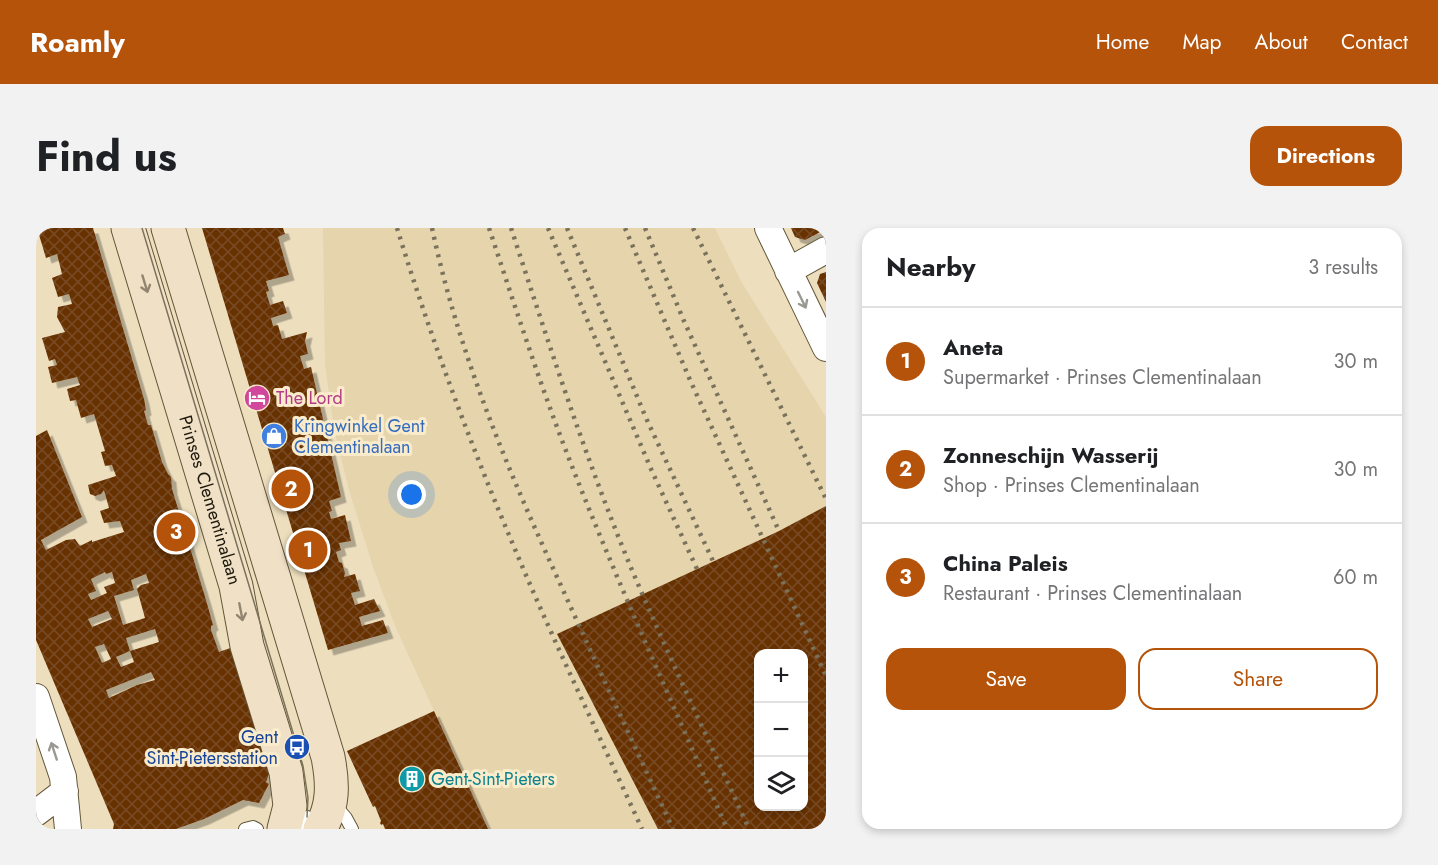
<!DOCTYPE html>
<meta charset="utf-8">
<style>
body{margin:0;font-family:Jost,sans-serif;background:#f2f2f2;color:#202124}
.controls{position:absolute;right:18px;bottom:18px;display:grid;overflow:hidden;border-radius:12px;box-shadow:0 3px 9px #0003}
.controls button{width:54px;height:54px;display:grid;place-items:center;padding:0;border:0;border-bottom:2px solid #e0e0e0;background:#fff;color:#202124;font:30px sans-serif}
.you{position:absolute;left:376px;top:267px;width:21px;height:21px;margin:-15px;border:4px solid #fff;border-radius:50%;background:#1a73e8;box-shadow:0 0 0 9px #1a73e833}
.badge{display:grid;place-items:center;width:39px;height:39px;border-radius:50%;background:#b45309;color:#fff;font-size:20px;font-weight:700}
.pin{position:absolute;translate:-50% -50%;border:3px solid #fff;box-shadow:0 2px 6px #0006}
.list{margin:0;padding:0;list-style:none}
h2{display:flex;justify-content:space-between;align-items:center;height:78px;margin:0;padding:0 24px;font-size:26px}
h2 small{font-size:20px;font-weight:400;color:#757577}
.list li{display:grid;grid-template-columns:39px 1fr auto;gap:18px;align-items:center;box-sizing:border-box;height:108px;padding:0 24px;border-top:2px solid #e0e0e0}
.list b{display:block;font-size:22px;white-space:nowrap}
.list p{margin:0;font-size:20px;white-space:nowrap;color:#757577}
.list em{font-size:20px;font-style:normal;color:#757577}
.actions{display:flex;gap:12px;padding:18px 24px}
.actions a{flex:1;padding:14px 0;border:2px solid #b45309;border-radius:18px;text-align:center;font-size:21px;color:#b45309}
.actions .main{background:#b45309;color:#fff}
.icon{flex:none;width:33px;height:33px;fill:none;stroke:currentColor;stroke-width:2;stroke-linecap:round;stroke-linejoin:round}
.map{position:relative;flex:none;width:790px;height:601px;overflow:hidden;border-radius:18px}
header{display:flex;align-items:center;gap:36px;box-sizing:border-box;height:84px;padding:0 30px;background:#b45309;color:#fff}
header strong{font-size:28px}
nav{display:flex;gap:33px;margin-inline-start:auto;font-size:21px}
.intro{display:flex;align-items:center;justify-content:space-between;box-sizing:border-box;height:144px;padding:0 36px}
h1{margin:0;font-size:42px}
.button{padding:15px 27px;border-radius:18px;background:#b45309;color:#fff;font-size:21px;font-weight:700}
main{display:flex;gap:36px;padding:0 36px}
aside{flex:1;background:#fff;border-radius:18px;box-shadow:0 3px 9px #0003}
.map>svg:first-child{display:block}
.built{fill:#e5d4ac;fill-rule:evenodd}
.building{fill:url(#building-cross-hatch);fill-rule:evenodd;filter:url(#shadow)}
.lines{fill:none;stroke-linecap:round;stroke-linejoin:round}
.lane-casing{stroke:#625639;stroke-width:14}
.street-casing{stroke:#625639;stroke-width:28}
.secondary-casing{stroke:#625639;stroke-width:35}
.lane{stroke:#fff;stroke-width:12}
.street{stroke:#fff;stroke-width:26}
.secondary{stroke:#f0e0c6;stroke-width:33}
.tram{stroke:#7b725c;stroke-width:1.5}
.rail{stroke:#7b725c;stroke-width:4.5;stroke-dasharray:3 6;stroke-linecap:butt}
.oneway{stroke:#928673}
.oneway2{stroke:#9a9892}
.labels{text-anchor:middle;stroke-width:6;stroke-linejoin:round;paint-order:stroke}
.hotel-label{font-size:18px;fill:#b23c85;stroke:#faeccb;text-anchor:start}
.shop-label{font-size:18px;fill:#366cbe;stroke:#faeccb;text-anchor:start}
.street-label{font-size:18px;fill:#1e190d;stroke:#faeccb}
.transit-label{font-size:18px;fill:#164399;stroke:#faeccb;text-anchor:end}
.culture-label{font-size:18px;fill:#0d838f;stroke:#faeccb;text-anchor:start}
</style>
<header>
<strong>Roamly</strong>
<nav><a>Home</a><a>Map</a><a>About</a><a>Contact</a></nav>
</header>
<div class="intro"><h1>Find us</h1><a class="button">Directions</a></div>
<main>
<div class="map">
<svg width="790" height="601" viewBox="0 0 790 601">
<defs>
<pattern id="building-cross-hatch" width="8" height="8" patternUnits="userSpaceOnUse" patternTransform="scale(1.5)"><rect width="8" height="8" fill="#673004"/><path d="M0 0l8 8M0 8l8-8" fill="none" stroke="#784c28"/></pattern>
<filter id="shadow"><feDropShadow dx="5.5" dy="5.5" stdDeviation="0" flood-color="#0004"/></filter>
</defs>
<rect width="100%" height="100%" fill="#eddfbe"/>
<path class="built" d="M287 0H679L706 55 790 189V601H452L360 400 337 339 313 262 298 201 289 136ZM722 425H768V578H722Z"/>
<path class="building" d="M1 0H57L108 171 110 182 108 183 112 197H115L126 234 132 246 135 249 136 261 170 372 177 397 175 398V402L183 424 197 419 232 536 233 546 230 554 233 556 223 575 207 572 168 591 140 601H77L78 596 0 412V208L11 202 46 289 5 312 10 322 30 312 39 311 44 318 56 312V314L88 304 84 293 68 295 64 283 73 280 68 262 65 266 59 268 54 266 52 257 80 248 76 237 69 238 65 224 69 223 58 186 45 190 40 172 34 173 31 161 44 157 41 149 16 155 12 139 21 137 19 131 13 133 6 110 29 104 21 89 22 79 36 76 33 66 22 69 16 50 26 46 21 26 10 30ZM69 344 70 346 76 344 79 355 68 359 71 365 55 372 52 366 60 363 55 351ZM110 346 113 355 105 357 101 361 109 390 87 397 78 368 98 362 95 352ZM72 383 76 391 56 399 52 391ZM119 401 123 414 94 423 98 434 85 439 80 429 94 423 90 410ZM68 416 75 431 66 435 59 419ZM115 444 119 452 101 457 73 470 70 462Z
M166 0H247L249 6 242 9 253 47 230 53 233 63 230 64 234 77 247 73 251 85 235 90 237 98 242 97 246 111 271 104 269 113 272 126 264 128 268 141 275 139 305 269 293 273 296 283 293 284 295 291 309 287 315 313 303 315 305 322 300 324 303 334 306 335 309 345 308 349 319 346 324 363 315 365 319 377 338 371 344 383 323 389 326 398 347 392 352 405 292 422Z
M755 0H790V1L769 12 759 9Z
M790 44V74L781 55 784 46Z
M790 278V601H622L521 406 743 303ZM722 425 768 426V579L722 578Z
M398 483 452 601H349L347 596 345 597 344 595 345 593 339 578 337 579 311 523Z"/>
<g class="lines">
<g class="lane-casing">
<path id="lane" d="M297 575 310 590 316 601
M209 601 217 599 221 601
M267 601 271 589"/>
</g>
<g class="street-casing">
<path id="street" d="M732 0 790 120
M752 43 790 22
M0 469 27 549 32 601
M0 585 29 563"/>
</g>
<g class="secondary-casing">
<g id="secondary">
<path id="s1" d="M92 0 200 358 211 418 250 544 254 578 248 601"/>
<path d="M132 0 292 529C297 555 298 578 284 601"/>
</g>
</g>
<use href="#lane" class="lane"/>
<use href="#street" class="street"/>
<use href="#secondary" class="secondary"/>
<path class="tram" d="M106 0 267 538 272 570 271 589"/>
<path class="rail" d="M361 0C393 104 431 207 473 307 514 406 561 503 606 601
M396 0C423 127 473 245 527 362 563 442 600 521 637 601
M453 0C477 72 500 144 527 215 577 346 636 473 691 601
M475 0C512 113 548 226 593 335 631 425 673 513 713 601
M512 0 615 241 661 341
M531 0 610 190 677 333
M589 0 654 152 790 448
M609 0 648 93 743 303
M657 0 790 271"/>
</g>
<defs><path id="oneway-shaft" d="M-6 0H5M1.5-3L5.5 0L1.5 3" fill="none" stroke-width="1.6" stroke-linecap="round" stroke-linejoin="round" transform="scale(1.5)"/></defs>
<g class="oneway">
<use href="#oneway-shaft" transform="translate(109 56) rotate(73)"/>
<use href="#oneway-shaft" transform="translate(205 384) rotate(79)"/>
</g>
<g class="oneway2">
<use href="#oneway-shaft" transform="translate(766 72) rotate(64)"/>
<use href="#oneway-shaft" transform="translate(18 523) rotate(-108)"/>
</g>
<defs>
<g id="hotel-disc" transform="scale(1.35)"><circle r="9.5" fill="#d1479c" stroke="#faeccb"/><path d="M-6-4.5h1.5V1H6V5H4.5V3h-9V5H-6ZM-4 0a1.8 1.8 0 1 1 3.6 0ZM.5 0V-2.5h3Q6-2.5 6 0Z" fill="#fff"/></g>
<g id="shop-disc" transform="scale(1.35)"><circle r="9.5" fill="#3f7fe0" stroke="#faeccb"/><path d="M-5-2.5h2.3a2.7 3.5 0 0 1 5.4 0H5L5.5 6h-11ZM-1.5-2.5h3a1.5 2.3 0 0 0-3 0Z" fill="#fff"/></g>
<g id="bus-disc" transform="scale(1.35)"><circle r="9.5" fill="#1a4fb4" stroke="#faeccb"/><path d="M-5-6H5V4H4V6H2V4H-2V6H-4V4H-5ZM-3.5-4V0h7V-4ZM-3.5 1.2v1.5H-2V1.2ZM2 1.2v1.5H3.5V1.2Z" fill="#fff"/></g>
<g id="building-disc" transform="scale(1.35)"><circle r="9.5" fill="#0f9aa8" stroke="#faeccb"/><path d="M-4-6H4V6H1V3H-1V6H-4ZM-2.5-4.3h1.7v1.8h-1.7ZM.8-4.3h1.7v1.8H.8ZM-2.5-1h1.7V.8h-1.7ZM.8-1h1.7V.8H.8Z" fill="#fff"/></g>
</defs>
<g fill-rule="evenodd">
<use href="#hotel-disc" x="221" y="170"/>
<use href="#shop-disc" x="238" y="208"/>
<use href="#bus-disc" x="261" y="519"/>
<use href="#building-disc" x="376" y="551"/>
</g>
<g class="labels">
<g class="hotel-label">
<text x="240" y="176">The Lord</text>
</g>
<g class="shop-label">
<text x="258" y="204">Kringwinkel Gent<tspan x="258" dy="21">Clementinalaan</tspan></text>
</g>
<g class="street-label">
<text dy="6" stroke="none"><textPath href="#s1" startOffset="284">Prinses Clementinalaan</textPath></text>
</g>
<g class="transit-label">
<text x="242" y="515">Gent<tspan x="242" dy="21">Sint-Pietersstation</tspan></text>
</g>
<g class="culture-label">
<text x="395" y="557">Gent-Sint-Pieters</text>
</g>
</g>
</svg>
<div class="controls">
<button>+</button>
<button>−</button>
<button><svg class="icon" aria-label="layers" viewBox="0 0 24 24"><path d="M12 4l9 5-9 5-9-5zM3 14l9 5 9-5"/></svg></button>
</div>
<div class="you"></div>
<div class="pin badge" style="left:272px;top:322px">1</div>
<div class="pin badge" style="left:255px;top:261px">2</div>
<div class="pin badge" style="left:140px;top:304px">3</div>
</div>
<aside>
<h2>Nearby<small>3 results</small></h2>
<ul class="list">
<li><span class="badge">1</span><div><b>Aneta</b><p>Supermarket · Prinses Clementinalaan</p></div><em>30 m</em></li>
<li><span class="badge">2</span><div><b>Zonneschijn Wasserij</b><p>Shop · Prinses Clementinalaan</p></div><em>30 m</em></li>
<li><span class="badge">3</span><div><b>China Paleis</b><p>Restaurant · Prinses Clementinalaan</p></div><em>60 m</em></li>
</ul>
<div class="actions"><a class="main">Save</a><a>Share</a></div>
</aside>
</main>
